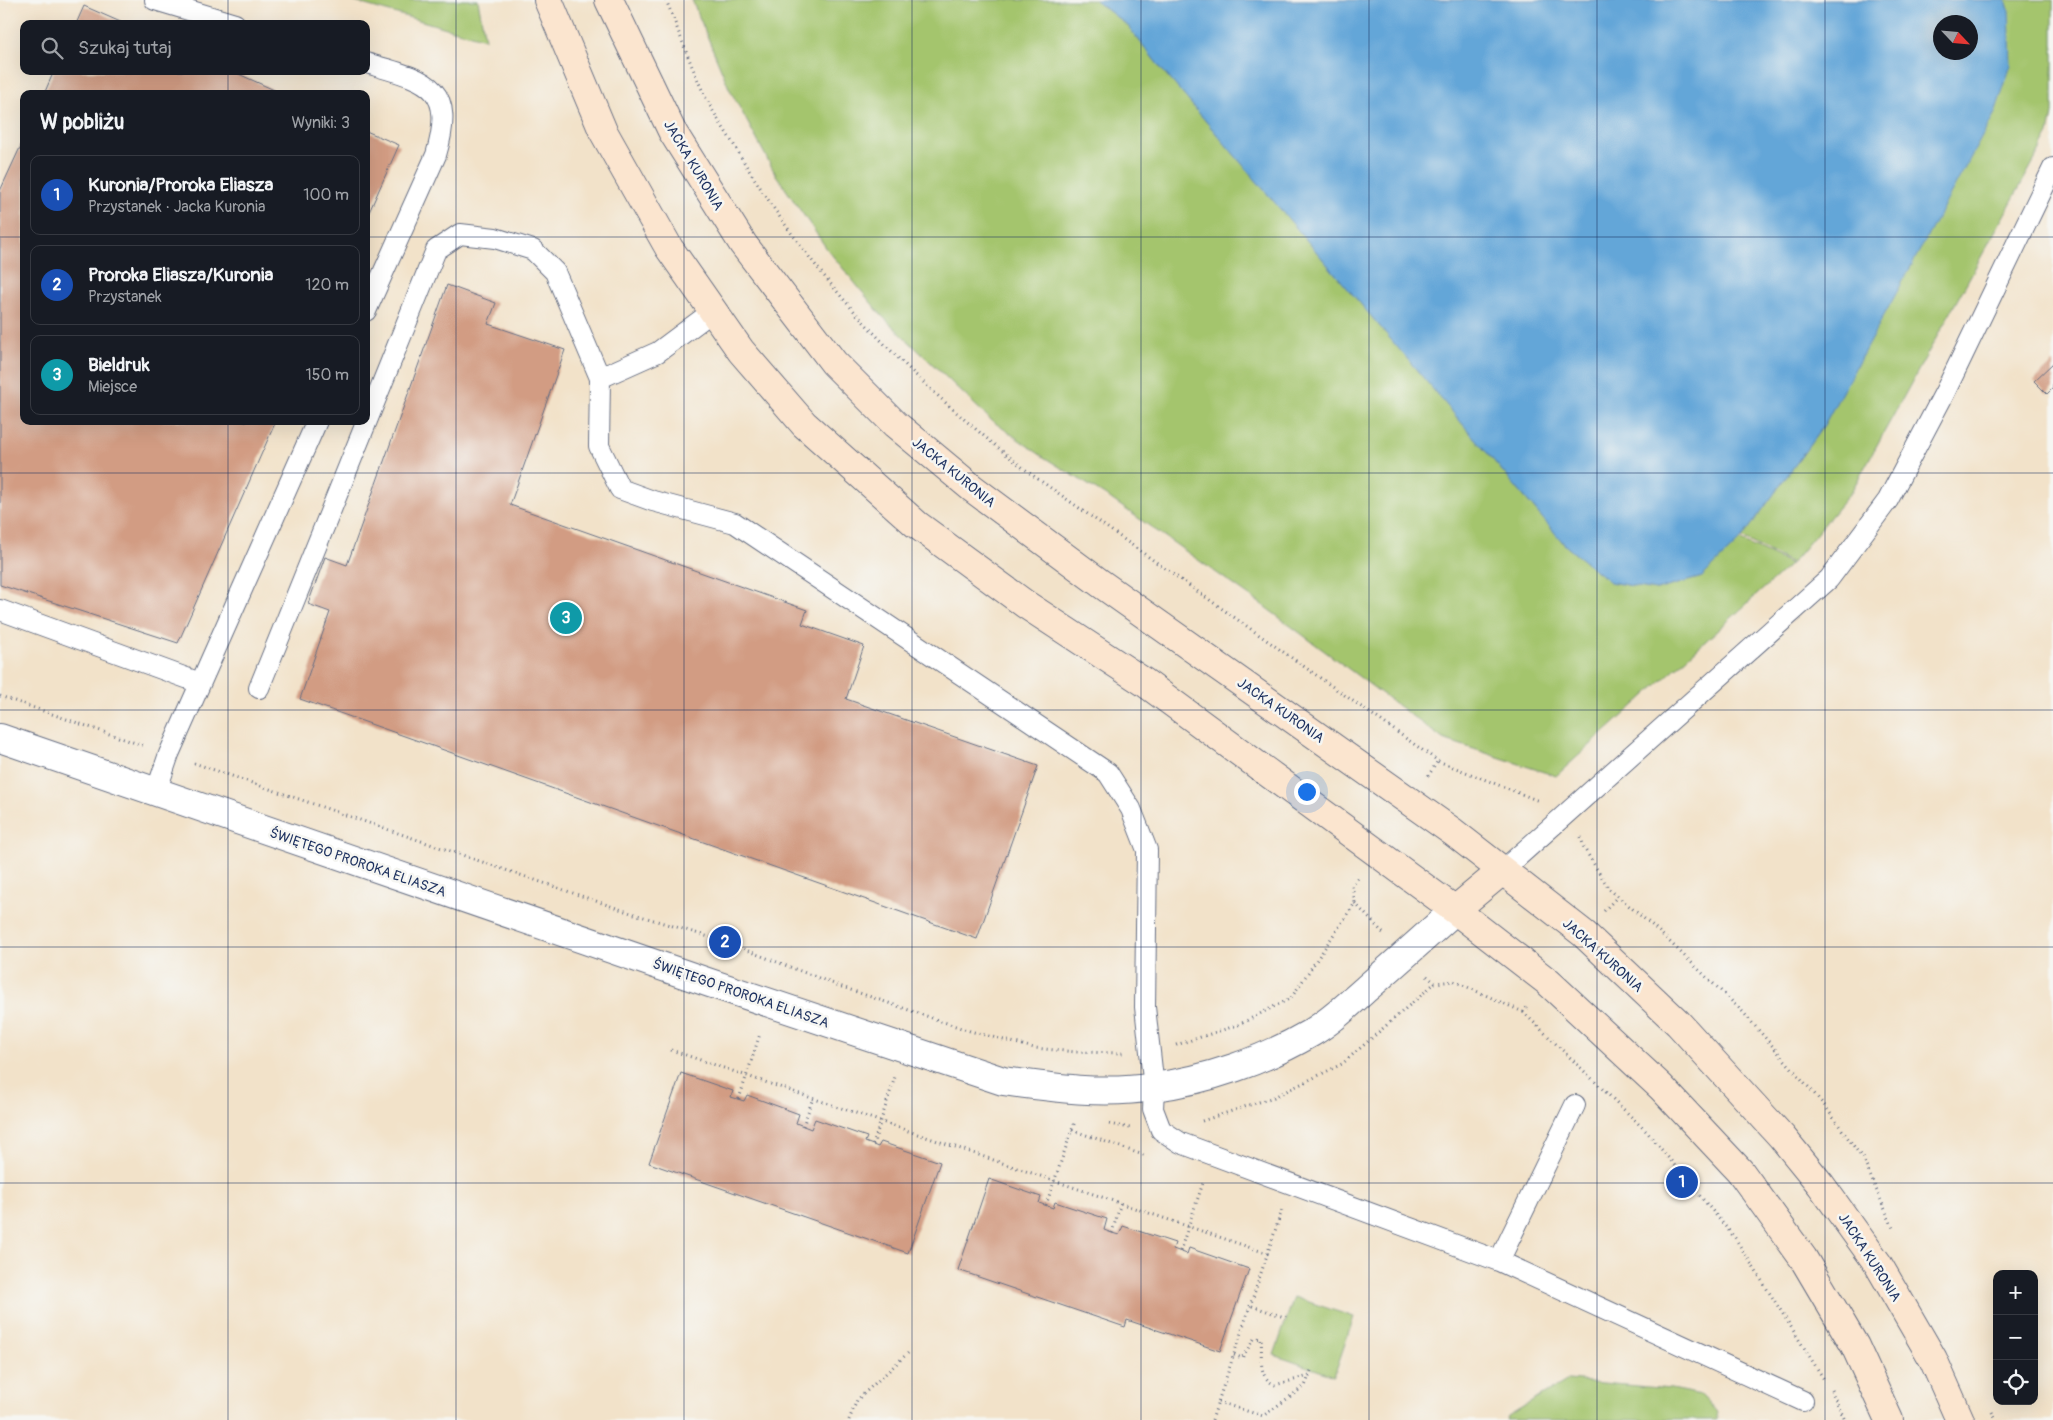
<!DOCTYPE html>
<html lang="pl">
<meta charset="utf-8">
<style>
body{margin:0;font-family:Pangolin,sans-serif;background:#242831;color:#f1f3f6}
.controls{position:absolute;right:15px;bottom:15px;display:grid;overflow:hidden;border-radius:10px;box-shadow:0 5px 20px #0002}
.controls button{width:45px;height:45px;display:grid;place-items:center;padding:0;border:0;border-bottom:1px solid #363941;background:#171b24;color:#f1f3f6;font:25px sans-serif}
.compass{position:absolute;left:1933px;top:15px;width:45px;height:45px;border-radius:50%;background:#171b24;box-shadow:0 5px 20px #0002;rotate:116deg}
.you{position:absolute;left:1306px;top:791px;width:18px;height:18px;margin:-12px;border:4px solid #fff;border-radius:50%;background:#1a73e8;box-shadow:0 0 0 8px #1a73e833}
.badge{display:grid;place-items:center;width:32px;height:32px;border-radius:50%;background:#db2777;color:#fff;font-size:16px;font-weight:700}
.pin{position:absolute;translate:-50% -50%;border:2px solid #fff;box-shadow:0 1px 5px #0006}
.list{margin:0;padding:0;list-style:none}
h2{display:flex;justify-content:space-between;align-items:center;height:65px;margin:0;padding:0 20px;font-size:21px}
h2 small{font-size:16px;font-weight:400;color:#9ea1a6}
.list li{display:grid;grid-template-columns:32px 1fr auto;gap:15px;align-items:center;box-sizing:border-box;height:80px;margin:0 10px 10px;padding:0 10px;border:1px solid #363941;border-radius:10px}
.list b{display:block;font-size:19px;white-space:nowrap}
.list p{margin:0;font-size:16px;white-space:nowrap;color:#9ea1a6}
.list em{font-size:16px;font-style:normal;color:#9ea1a6}
.icon{flex:none;width:28px;height:28px;fill:none;stroke:currentColor;stroke-width:2;stroke-linecap:round;stroke-linejoin:round}
.map{position:relative;flex:none;width:2053px;height:1420px;overflow:hidden}
.search{position:absolute;background:#171b24;box-shadow:0 5px 20px #0002;left:20px;top:20px;width:350px;height:55px;display:flex;align-items:center;gap:12px;box-sizing:border-box;padding:0 18px;border-radius:10px;color:#9ea1a6;font-size:19px}
.panel{position:absolute;background:#171b24;box-shadow:0 5px 20px #0002;left:20px;top:90px;width:350px;height:335px;border-radius:10px}
.map>svg:first-child{display:block}
.green{fill:#a4c56d;stroke:#607a66}
.water{fill:#64a6d8;stroke:#406a9b;fill-rule:evenodd}
.building{fill:#d29c83}
.lines{fill:none;stroke-linecap:round;stroke-linejoin:round}
.service-casing{stroke:#666e83;stroke-width:22}
.tertiary-casing{stroke:#666e83;stroke-width:30}
.secondary-casing{stroke:#666e83;stroke-width:30}
.path{stroke:#666e83;stroke-width:3;stroke-dasharray:1 4;stroke-linecap:butt}
.service{stroke:#fff;stroke-width:20}
.tertiary{stroke:#fff;stroke-width:28}
.secondary{stroke:#fbe5cf;stroke-width:28}
.grid{fill:none;stroke:#1b2f5e;stroke-width:1;stroke-opacity:0.55}
.labels{text-anchor:middle;stroke-width:5;stroke-linejoin:round;paint-order:stroke}
.street-label{font-size:14px;fill:#1b2f5e;stroke:#f6f6f2}
</style>
<div class="map">
<svg width="2053" height="1420" viewBox="0 0 2053 1420">
<rect width="100%" height="100%" fill="#f6f6f2"/>
<filter id="ink" filterUnits="userSpaceOnUse"><feTurbulence type="fractalNoise" baseFrequency=".02" numOctaves="2"/><feDisplacementMap in="SourceGraphic" scale="10" xChannelSelector="R" yChannelSelector="G"/><feConvolveMatrix kernelMatrix="1 2 1 2 8 2 1 2 1" color-interpolation-filters="sRGB"/></filter>
<filter id="wash" filterUnits="userSpaceOnUse"><feTurbulence type="fractalNoise" baseFrequency=".0096" numOctaves="4" result="noise"/><feDisplacementMap in="SourceGraphic" scale="20" xChannelSelector="R" yChannelSelector="G"/><feGaussianBlur stdDeviation="1.12" result="paint"/><feColorMatrix in="noise" values="0 0 0 0 0 0 0 0 0 0 0 0 0 0 0 0 0 1.4 0 .05"/><feComposite in="paint" operator="in"/></filter>
<g filter="url(#wash)">
<rect width="100%" height="100%" fill="#f2e2c9"/>
<path class="green" d="M348 0H478L485 39Z
M692 0H1095L1128 26 1159 66 1566 546 1610 582 1656 590 1702 577 1739 540 1791 564 1556 776 1443 739 1261 604 1111 499 1042 456 991 420 882 316 827 249 776 175 729 88Z
M2006 0H2053V113L2049 134 1851 492 1792 563 1742 538 1824 425 1853 369 2009 10Z
M1294 1297 1354 1317 1334 1376 1274 1355Z
M1568 1380 1671 1389 1701 1395 1717 1412V1420H1506L1508 1416Z"/>
<path class="water" d="M1095 0H2006L2009 10 2011 65 1995 113 1824 425 1742 538 1702 577 1656 590 1610 582 1566 546 1159 66 1128 26ZM1940 22H1970V52H1940Z"/>
<g id="blocks">
<path class="building" d="M84 6 125 24H76Z
M54 71H232L283 94H44Z
M366 131 399 145 366 219Z
M24 139V421H276L178 643 0 585V191Z
M447 285 496 303 488 324 565 350 510 505 807 610 802 624 864 646 846 699 1038 766 977 939 300 699 330 612 308 604 325 557 347 565Z
M2053 363V388L2047 394 2034 381Z
M681 1073 733 1091 731 1097 744 1101 747 1095 799 1114 796 1123 811 1129 815 1119 867 1137 865 1142 873 1145 878 1147 881 1142 940 1162 908 1253 649 1163Z
M989 1179 1041 1197 1039 1203 1053 1208 1055 1202 1107 1219 1104 1230 1112 1233 1119 1235 1123 1226 1175 1243 1173 1249 1187 1254 1189 1248 1249 1269 1220 1351 1127 1320 1125 1327 958 1270Z"/>
</g>
</g>
<g filter="url(#ink)">
<use href="#blocks" fill-opacity="0" stroke="#666e83" stroke-width="1"/>
<g class="lines">
<g class="service-casing">
<path id="service" d="M155 0 235 24
M366 63C425 80 457 84 436 155L366 311
M600 378 658 352 713 311
M0 610 200 683
M259 688 436 250 460 234 495 238 533 250 555 272 600 378 599 446 620 489 653 501 735 523 1108 773 1131 809 1147 850 1145 1007 1154 1088 1153 1109 1161 1130 1181 1143 1499 1261 1803 1401
M156 792 169 754 317 421
M1502 871 1829 579 1888 500 1945 392 2053 168
M1499 1261 1575 1105"/>
</g>
<g class="tertiary-casing">
<path id="tertiary" d="M0 738 710 983 1003 1081C1053 1088 1104 1095 1154 1087 1207 1080 1265 1060 1311 1033 1332 1021 1350 1003 1367 988 1397 962 1426 936 1455 910"/>
</g>
<g class="secondary-casing">
<path id="secondary" d="M548 0 603 131 669 248 741 351 804 424 916 524 1025 604 1144 682 1455 910 1548 982 1661 1087 1740 1171 1803 1258 1855 1346 1889 1420
M609 0 672 131 743 244 834 363 895 424 972 488 1100 583 1453 832 1584 934 1678 1023 1782 1137 1821 1185 1878 1264 1933 1359 1960 1420
M1455 910 1502 871"/>
</g>
<path class="path" d="M666 0C679 32 691 67 706 98 716 118 730 137 741 157 820 288 911 380 1031 474L1438 761 1539 801
M0 696 144 746
M194 763 631 913 725 942 842 987 970 1031 1034 1048 1076 1052 1123 1053
M1428 776 1438 761
M1581 837 1584 848 1609 889 1653 926 1741 1010 1825 1106 1863 1159 1893 1228
M1355 903 1383 933
M1604 911 1617 897
M1427 976 1435 983 1454 981 1523 1012 1528 1006
M1523 1012 1647 1132 1735 1238 1825 1381
M1176 1045 1238 1025 1291 998 1355 903 1352 886 1358 878
M671 1050 1269 1254
M739 1099 760 1034
M1202 1121 1274 1097 1342 1064 1435 983
M1109 1124 1130 1128
M803 1126 813 1098
M1072 1130 1146 1156
M873 1145 895 1077
M1046 1205 1075 1121
M1112 1233 1121 1202
M1180 1251 1204 1180
M1252 1306 1287 1318
M1234 1355 1242 1358 1254 1339 1261 1338C1263 1356 1256 1376 1275 1385L1309 1376 1312 1368
M1831 1390 1845 1420
M1218 1402 1263 1416 1305 1386 1309 1376
M1992 1412 1996 1420
M849 1420 857 1400 908 1353
M1212 1420 1282 1210"/>
<use href="#service" class="service"/>
<use href="#tertiary" class="tertiary"/>
<use href="#secondary" class="secondary"/>
</g>
</g>
<path class="grid" d="M228 0V24M456 0V1420M684 0V1420M912 0V1420M1141 0V1420M1369 0V1420M1597 0V1420M1825 0V1420M228 71V94M0 237H24M366 237H2053M228 421V1420M0 473H2053M0 710H2053M0 947H2053M0 1183H2053"/>
<g class="labels">
<g class="street-label">
<text transform="translate(694 165) rotate(59)" y="5">JACKA KURONIA</text>
<text transform="translate(954 472) rotate(39)" y="5">JACKA KURONIA</text>
<text transform="translate(1281 710) rotate(35)" y="5">JACKA KURONIA</text>
<text transform="translate(358 862) rotate(19)" y="5">ŚWIĘTEGO PROROKA ELIASZA</text>
<text transform="translate(1603 955) rotate(42)" y="5">JACKA KURONIA</text>
<text transform="translate(741 993) rotate(19)" y="5">ŚWIĘTEGO PROROKA ELIASZA</text>
<text transform="translate(1870 1257) rotate(57)" y="5">JACKA KURONIA</text>
</g>
</g>
</svg>
<div class="controls">
<button>+</button>
<button>−</button>
<button><svg class="icon" aria-label="locate" viewBox="0 0 24 24"><circle cx="12" cy="12" r="6"/><path d="M12 2v4M12 18v4M2 12h4M18 12h4"/></svg></button>
</div>
<svg class="compass" viewBox="-18 -18 36 36"><path d="M0-13l5 13h-10z" fill="#e53935"/><path d="M0 13l5-13h-10z" fill="#9ea1a6"/></svg>
<div class="you"></div>
<div class="pin badge" style="left:1682px;top:1182px;background:#1a4fb4">1</div>
<div class="pin badge" style="left:725px;top:942px;background:#1a4fb4">2</div>
<div class="pin badge" style="left:566px;top:618px;background:#0f9aa8">3</div>
<div class="search"><svg class="icon" aria-label="search" viewBox="0 0 24 24"><circle cx="10" cy="10" r="6"/><path d="M15 15l6 6"/></svg>Szukaj tutaj</div>
<section class="panel">
<h2>W pobliżu<small>Wyniki: 3</small></h2>
<ul class="list">
<li><span class="badge" style="background:#1a4fb4">1</span><div><b>Kuronia/Proroka Eliasza</b><p>Przystanek · Jacka Kuronia</p></div><em>100 m</em></li>
<li><span class="badge" style="background:#1a4fb4">2</span><div><b>Proroka Eliasza/Kuronia</b><p>Przystanek</p></div><em>120 m</em></li>
<li><span class="badge" style="background:#0f9aa8">3</span><div><b>Bieldruk</b><p>Miejsce</p></div><em>150 m</em></li>
</ul>
</section>
</div>
